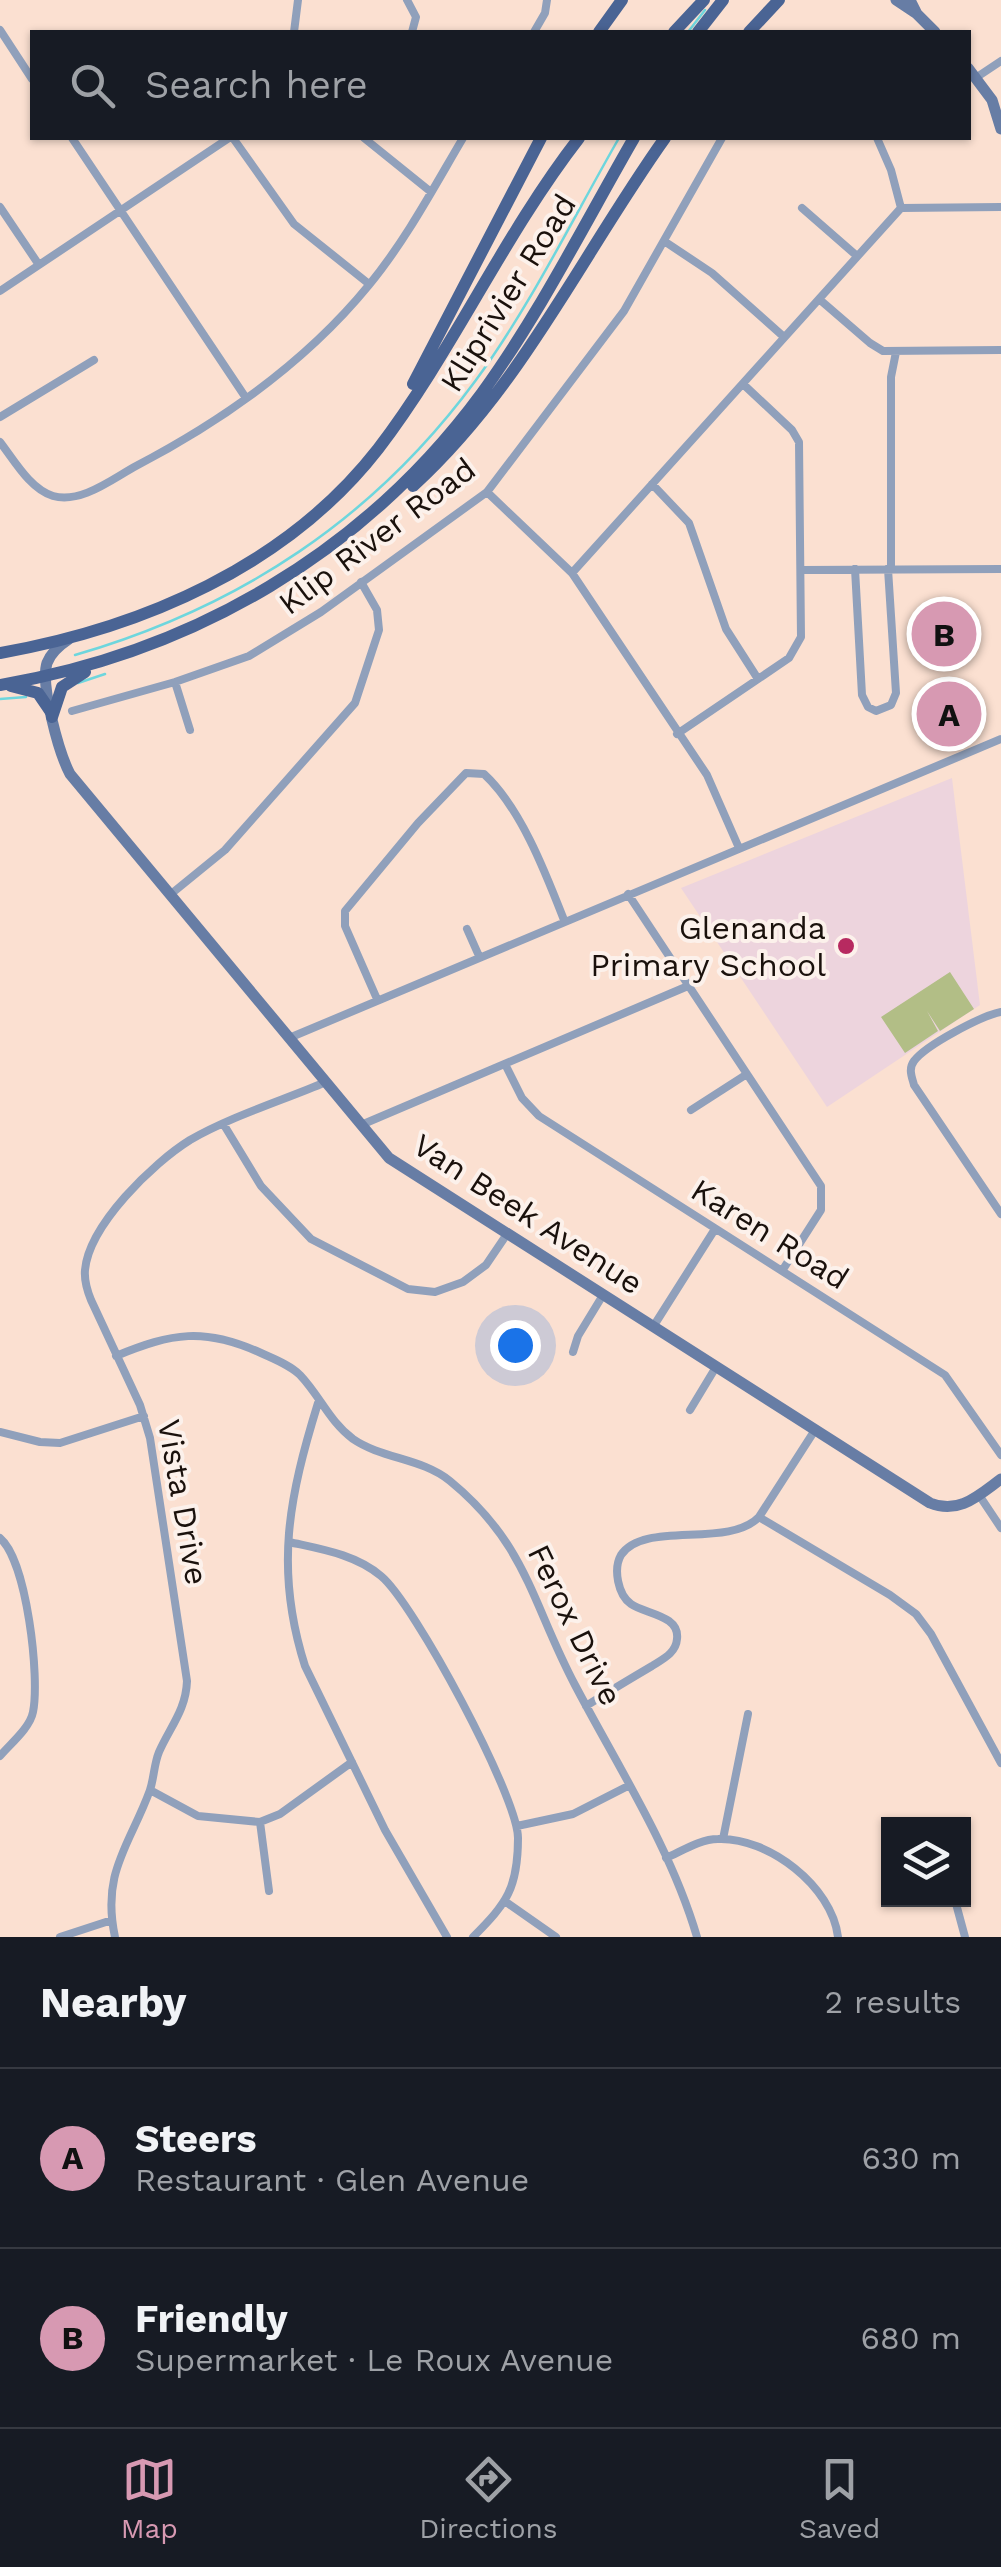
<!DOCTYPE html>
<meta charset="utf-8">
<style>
body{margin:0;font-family:"Work Sans",sans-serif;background:#20242c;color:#f1f3f6}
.controls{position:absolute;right:30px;bottom:30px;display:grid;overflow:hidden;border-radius:0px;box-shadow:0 2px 8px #0004}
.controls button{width:90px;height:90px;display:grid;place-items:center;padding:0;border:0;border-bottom:2px solid #363941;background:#171b24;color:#f1f3f6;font:50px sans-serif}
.you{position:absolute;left:515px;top:1345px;width:35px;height:35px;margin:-25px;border:8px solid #fff;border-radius:50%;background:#1a73e8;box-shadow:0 0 0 15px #1a73e833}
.badge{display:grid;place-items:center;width:65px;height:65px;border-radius:50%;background:#d799b2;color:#111;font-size:32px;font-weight:700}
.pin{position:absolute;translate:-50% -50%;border:5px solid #fff;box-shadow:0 2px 10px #0006}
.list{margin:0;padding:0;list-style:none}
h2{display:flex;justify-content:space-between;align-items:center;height:130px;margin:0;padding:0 40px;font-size:42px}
h2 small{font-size:32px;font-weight:400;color:#9ea1a6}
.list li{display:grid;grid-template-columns:65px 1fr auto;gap:30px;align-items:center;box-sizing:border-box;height:180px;padding:0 40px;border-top:2px solid #363941}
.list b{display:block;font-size:38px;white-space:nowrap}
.list p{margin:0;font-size:32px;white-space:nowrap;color:#9ea1a6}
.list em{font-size:32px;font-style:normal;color:#9ea1a6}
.icon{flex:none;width:55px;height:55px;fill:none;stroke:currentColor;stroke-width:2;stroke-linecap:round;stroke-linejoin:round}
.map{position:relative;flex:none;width:1001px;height:1937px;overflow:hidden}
.search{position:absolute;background:#171b24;box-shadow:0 2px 8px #0004;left:30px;right:30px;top:30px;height:110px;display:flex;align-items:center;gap:25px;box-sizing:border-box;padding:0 35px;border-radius:0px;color:#9ea1a6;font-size:38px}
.sheet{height:490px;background:#171b24}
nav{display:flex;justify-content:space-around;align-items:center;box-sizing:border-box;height:140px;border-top:2px solid #363941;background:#171b24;font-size:28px;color:#9ea1a6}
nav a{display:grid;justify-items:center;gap:5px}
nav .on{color:#d799b2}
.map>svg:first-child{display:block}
.education{fill:#edd4dd}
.green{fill:#b2be86}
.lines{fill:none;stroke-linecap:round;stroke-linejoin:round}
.stream{stroke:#6ed6dd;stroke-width:2.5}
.street{stroke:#90a0bb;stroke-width:8}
.secondary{stroke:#677da5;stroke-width:11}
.primary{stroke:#4a6494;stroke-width:12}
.poi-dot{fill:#b72a60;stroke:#fcf1eb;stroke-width:4}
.labels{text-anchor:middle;stroke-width:8;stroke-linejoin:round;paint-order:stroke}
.street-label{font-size:32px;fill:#1a110c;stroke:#fcf1eb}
.poi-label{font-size:32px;fill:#1a110c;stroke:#fcf1eb;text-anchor:end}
</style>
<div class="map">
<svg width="1001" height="1937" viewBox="0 0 1001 1937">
<rect width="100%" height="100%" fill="#fbe0d1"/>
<path class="education" d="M952 778 980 1005 827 1107 681 888Z"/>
<path class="green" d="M950 972 974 1009 940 1031 927 1011 938 1031 905 1053 881 1017Z"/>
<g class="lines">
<path class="stream" d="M688 32 705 10
M75 655C240 607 374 519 476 380 531 305 573 218 619 138
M78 683 105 674
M0 699 26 697"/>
<path class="street" d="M407 0 416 17 412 32
M0 30 32 79
M294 32 298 0
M534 32 545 13 547 0
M977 77 1001 61
M72 138 246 398
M233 138 294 224 369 284
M364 138 431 192
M877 138 891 170 901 208
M0 207 39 265
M802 208 857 256
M901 208 1001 207
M664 241 712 273 784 337
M0 291 229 138
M819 299 870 343 883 351 1001 350
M0 417 94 360
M0 442C14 460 30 489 53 496 81 504 112 479 136 466 222 421 307 361 369 285 406 240 434 187 463 138
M652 484 689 523 726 629 758 679
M487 492 572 573 707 775 739 848
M855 569 862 695 868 707 876 711 891 705 896 693 888 569
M891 569V377L896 352
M802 570 1001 569
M572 573 901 208
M175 682 190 730
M72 711 175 682 249 656 321 612 487 492 624 311 722 138
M677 734 789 658 801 637 799 442 792 430 743 384
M171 894 225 850 355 703 379 630 377 610 361 582
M628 894 821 1186V1210L782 1271
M467 929 479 956
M377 999 345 926V911L418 823 466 773 484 774C521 808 546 874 564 920
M1001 1012C981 1016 926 1045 914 1061 908 1069 912 1077 914 1085L1001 1214
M289 1038 1001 739
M505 1064 522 1098 539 1116 945 1375 1001 1455
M691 1110 747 1074
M224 1125 261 1186 311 1239 408 1289 435 1292 463 1282 486 1265 507 1234
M361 1125 688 986
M653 1327 715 1229
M573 1352 578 1336 603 1295
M116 1356C172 1333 204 1327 261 1353 274 1359 290 1365 300 1375 320 1396 329 1421 353 1439 382 1459 422 1458 450 1481 527 1544 532 1604 575 1685 618 1767 671 1848 697 1937
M318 1403C289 1497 274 1569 305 1666L385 1830 447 1937
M690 1410 716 1367
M0 1432 40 1442 60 1443 144 1416
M979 1495 1001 1528
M759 1517 890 1595 916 1614 931 1634 1001 1763
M0 1538C27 1561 40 1678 33 1712 30 1728 10 1744 0 1756
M289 1542C320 1549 355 1554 381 1576 414 1603 518 1797 518 1838 518 1888 507 1903 473 1937
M586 1706C608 1692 630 1679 652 1666 663 1659 676 1653 677 1639 680 1615 645 1614 631 1604 618 1595 613 1569 621 1555 644 1520 728 1549 759 1517L815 1430
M150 1790 198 1816 260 1822 280 1814 352 1762
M260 1822 269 1891
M517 1826 573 1814 628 1786
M723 1839 748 1714
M666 1858C682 1851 700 1839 718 1839 768 1837 832 1886 838 1937
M955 1900 965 1937
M506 1902 556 1937
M60 1937 112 1920
M115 1937C101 1872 130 1845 150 1790 154 1778 154 1764 159 1752 170 1727 186 1710 187 1681L150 1438 140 1405 91 1300C87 1290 84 1281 85 1270 89 1225 153 1163 190 1140 232 1116 281 1101 326 1082"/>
<path class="secondary" d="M896 0 917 14
M910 0 917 14 935 32
M968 68 992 100 1001 129
M69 639C60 645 51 652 47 663 40 685 59 753 70 774L389 1158 930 1503C959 1515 979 1495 1001 1479"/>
<path class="primary" d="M599 32 622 0
M674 32 704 0
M698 32 723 0
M749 32 779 0
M413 384 541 138
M413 486C522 386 581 256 665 138
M0 653C142 628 287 566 378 449 453 351 503 236 579 138
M0 685C194 652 365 552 482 393 540 313 585 223 634 138
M11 686 38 693 51 712
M52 717 62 687 85 672"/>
</g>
<circle class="poi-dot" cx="846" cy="946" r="10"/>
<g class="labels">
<g class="street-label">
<text transform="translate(508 293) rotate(-58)" y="11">Kliprivier Road</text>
<text transform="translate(377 536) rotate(-37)" y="11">Klip River Road</text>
<text transform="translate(528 1214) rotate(33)" y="11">Van Beek Avenue</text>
<text transform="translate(770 1234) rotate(32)" y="11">Karen Road</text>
<text transform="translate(183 1502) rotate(80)" y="11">Vista Drive</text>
<text transform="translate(575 1625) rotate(64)" y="11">Ferox Drive</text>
</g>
<g class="poi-label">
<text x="826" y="939">Glenanda<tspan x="826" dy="37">Primary School</tspan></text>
</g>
</g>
</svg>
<div class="controls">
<button><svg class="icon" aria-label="layers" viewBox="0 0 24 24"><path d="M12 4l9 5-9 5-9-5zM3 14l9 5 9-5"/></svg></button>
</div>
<div class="you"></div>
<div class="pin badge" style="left:949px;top:714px">A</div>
<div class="pin badge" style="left:944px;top:634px">B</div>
<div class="search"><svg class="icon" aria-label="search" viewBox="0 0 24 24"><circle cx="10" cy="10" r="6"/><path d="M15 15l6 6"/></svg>Search here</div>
</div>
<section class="sheet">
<h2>Nearby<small>2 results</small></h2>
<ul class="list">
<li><span class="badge">A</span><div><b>Steers</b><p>Restaurant · Glen Avenue</p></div><em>630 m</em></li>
<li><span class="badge">B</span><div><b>Friendly</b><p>Supermarket · Le Roux Avenue</p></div><em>680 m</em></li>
</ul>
</section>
<nav>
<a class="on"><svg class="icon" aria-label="map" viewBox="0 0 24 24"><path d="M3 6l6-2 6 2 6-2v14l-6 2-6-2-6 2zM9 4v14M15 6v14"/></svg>Map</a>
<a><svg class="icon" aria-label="directions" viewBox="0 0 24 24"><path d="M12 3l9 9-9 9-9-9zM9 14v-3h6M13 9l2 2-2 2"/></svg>Directions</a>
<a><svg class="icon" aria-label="saved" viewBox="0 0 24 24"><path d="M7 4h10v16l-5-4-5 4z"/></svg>Saved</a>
</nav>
